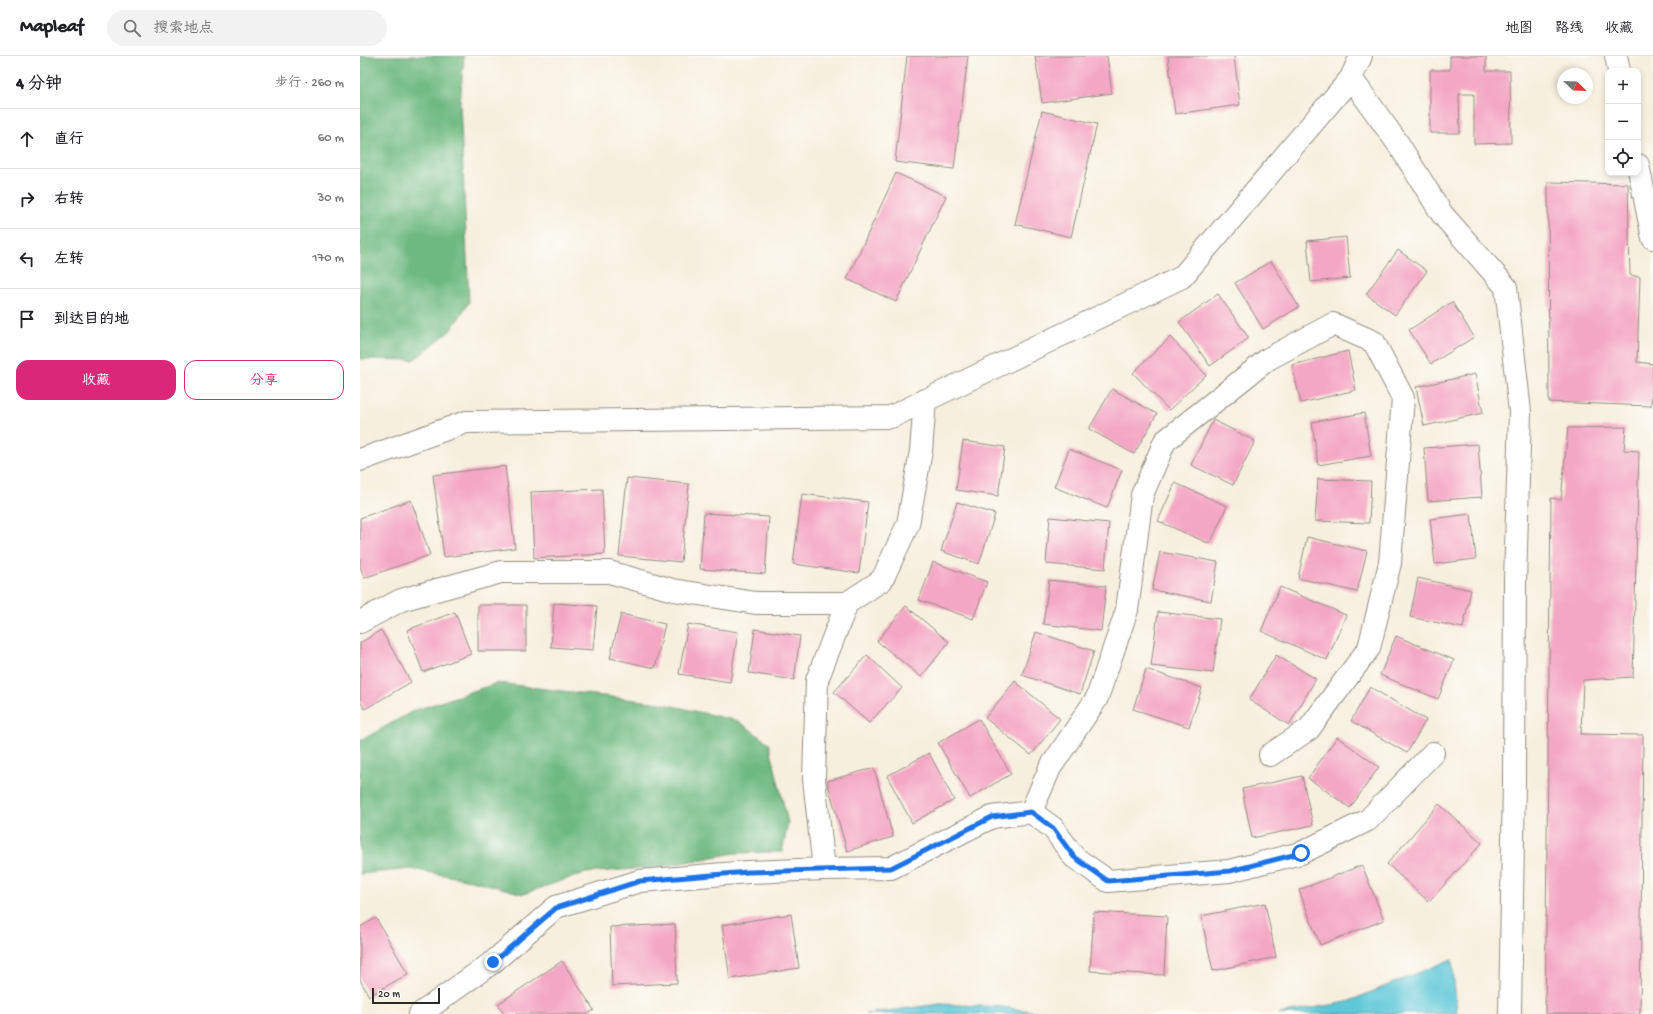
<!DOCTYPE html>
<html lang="zh">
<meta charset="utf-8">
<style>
body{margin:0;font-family:"Gochi Hand","LXGW WenKai TC",sans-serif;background:#f2f2f2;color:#202124}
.controls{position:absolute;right:12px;top:12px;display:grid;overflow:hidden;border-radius:8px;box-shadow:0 2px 6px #0003}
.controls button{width:36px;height:36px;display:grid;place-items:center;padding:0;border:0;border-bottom:1px solid #e0e0e0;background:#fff;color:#202124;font:20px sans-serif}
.compass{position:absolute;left:1197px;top:12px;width:36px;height:36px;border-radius:50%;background:#fff;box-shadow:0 2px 6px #0003;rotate:113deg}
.scale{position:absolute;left:12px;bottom:10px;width:68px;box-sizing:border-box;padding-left:4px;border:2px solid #2b2b2b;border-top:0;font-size:11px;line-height:14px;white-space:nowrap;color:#2b2b2b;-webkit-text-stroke:3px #fdfcf7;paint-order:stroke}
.stop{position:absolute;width:12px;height:12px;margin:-9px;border:3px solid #1a73e8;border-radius:50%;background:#fff}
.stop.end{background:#1a73e8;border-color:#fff;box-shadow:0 1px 4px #0008}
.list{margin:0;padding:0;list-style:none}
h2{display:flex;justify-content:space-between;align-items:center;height:52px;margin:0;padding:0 16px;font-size:17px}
h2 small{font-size:13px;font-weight:400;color:#757577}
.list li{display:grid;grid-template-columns:26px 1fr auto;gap:12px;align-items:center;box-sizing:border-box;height:60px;padding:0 16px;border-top:1px solid #e0e0e0}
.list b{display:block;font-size:15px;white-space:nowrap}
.list em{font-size:13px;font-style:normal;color:#757577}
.actions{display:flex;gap:8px;padding:12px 16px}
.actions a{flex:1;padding:9px 0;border:1px solid #db2777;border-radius:12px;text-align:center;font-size:14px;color:#db2777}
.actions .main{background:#db2777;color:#fff}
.icon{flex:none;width:22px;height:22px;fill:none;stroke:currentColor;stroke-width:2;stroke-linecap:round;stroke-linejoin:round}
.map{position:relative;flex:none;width:1293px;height:958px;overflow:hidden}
header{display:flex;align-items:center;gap:24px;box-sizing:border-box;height:56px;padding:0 20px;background:#fff;border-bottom:1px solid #e0e0e0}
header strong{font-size:19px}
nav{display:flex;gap:22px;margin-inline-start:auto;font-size:14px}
.search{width:280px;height:36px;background:#f2f2f2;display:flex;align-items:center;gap:10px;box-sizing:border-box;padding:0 14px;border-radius:22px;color:#757577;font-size:15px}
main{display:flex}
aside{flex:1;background:#fff}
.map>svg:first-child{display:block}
.forest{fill:#6eb981;stroke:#4c7256}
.water{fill:#5ec8d8;stroke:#447a82}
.building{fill:#f4a7c4}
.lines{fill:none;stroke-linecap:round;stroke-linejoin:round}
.minor-casing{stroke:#918d84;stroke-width:24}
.minor{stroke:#fff;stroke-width:22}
.route{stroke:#1a73e8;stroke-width:5}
</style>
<header>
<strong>Mapleaf</strong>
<div class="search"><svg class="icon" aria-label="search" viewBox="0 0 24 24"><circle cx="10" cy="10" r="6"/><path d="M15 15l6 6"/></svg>搜索地点</div>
<nav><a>地图</a><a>路线</a><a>收藏</a></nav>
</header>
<main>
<aside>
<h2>4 分钟<small>步行 · 260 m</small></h2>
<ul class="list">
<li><svg class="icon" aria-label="ahead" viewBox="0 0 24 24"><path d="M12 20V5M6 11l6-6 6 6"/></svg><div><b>直行</b></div><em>60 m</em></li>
<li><svg class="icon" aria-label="right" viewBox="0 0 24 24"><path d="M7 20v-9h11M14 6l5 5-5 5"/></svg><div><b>右转</b></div><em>30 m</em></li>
<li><svg class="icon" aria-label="left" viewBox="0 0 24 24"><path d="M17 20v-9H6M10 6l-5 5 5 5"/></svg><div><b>左转</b></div><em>170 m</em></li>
<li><svg class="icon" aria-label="arrive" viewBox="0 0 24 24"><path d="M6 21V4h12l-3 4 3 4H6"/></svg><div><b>到达目的地</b></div></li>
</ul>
<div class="actions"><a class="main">收藏</a><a>分享</a></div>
</aside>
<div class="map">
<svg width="1293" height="958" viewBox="0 0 1293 958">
<rect width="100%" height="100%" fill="#fdfcf7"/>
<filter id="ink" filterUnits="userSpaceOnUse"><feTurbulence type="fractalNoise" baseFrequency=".025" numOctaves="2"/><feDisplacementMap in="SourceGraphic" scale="8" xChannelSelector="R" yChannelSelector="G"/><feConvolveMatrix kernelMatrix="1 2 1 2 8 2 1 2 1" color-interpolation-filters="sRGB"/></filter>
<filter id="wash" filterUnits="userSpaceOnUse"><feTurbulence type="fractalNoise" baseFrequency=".012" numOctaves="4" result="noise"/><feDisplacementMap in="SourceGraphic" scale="16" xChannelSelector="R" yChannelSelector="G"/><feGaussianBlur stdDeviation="0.9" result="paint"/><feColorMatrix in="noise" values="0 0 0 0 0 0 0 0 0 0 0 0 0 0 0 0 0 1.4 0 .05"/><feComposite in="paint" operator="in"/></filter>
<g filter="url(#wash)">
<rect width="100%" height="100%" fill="#f7efde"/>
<path class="forest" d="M0 0H104L100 47 109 246 91 274 54 304 0 303Z
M137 627 300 647 378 665 409 687 428 767 422 796 375 797 299 811 225 817 163 838 111 824 51 813 0 818V685L53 655Z"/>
<path class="water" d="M1092 903 1097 958H919L987 946Z
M580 948 642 951 693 958H505Z"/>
<g id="blocks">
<path class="building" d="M547 0H608L594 113 535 106Z
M675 0H747L752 37 682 47Z
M808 0H874L880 49 815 58Z
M1090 0H1126V15H1150L1151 87 1114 88V38H1099L1100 77H1070V14H1090Z
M682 55 737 68 711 181 655 168Z
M536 117 586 140 536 246 487 223Z
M1188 126 1268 128 1270 219 1280 221 1277 306 1293 308 1291 350 1189 346Z
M986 181 990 222 951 226 947 185Z
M1038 194 1067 215 1035 259 1006 238Z
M911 205 939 251 903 273 875 227Z
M858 238 889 282 850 310 819 266Z
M1092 246 1114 281 1071 308 1049 274Z
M810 281 846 319 809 354 773 317Z
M988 295 996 334 941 347 932 309Z
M1115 318 1123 357 1064 370 1056 331Z
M752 333 797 358 774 398 729 373Z
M1004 357 1011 400 958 409 952 366Z
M853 364 895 385 873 429 831 409Z
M1266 371 1264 394 1279 395 1273 621 1223 624 1221 678 1283 679 1280 958H1185L1191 442 1201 444 1208 372Z
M603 385 645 391 638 440 596 434Z
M1118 388 1122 441 1068 445 1064 392Z
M709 393 762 414 747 452 694 431Z
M145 410 155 492 84 501 73 419Z
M267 422 329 428 321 506 259 500Z
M958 423 1011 425 1009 467 955 465Z
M815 427 867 450 850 488 798 465Z
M242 433 245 498 174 502 171 436Z
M442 438 508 446 499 517 433 508Z
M51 444 70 499 4 522 0 510V462Z
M597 446 635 458 619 508 581 495Z
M344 457 409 461 405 518 340 513Z
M1111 458 1116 503 1075 508 1070 463Z
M690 461 749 467 745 513 686 508Z
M947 481 1007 495 997 536 938 522Z
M800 496 858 506 851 545 792 534Z
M573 506 627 526 613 563 559 544Z
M1058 522 1111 534 1103 572 1050 561Z
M689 524 746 530 741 575 683 568Z
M920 531 986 559 967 604 901 575Z
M194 547 237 550 233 594 191 591Z
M118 549H166V595H118Z
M546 550 589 586 561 621 517 585Z
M95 556 111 598 63 616 47 574Z
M798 556 860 563 853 617 791 610Z
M261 558 305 568 295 612 250 602Z
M328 568 378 576 370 626 319 618Z
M395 573 440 580 434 624 389 617Z
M21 574 51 626 5 653 0 645V587Z
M676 576 734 595 720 638 662 619Z
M1036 580 1094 604 1078 643 1020 619Z
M507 599 542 632 509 667 474 636Z
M916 599 956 623 929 669 889 644Z
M786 613 842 632 829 671 773 653Z
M655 625 700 663 671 699 625 662Z
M1010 631 1066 664 1047 697 991 665Z
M619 663 651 718 610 742 578 687Z
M977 681 1019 711 990 752 948 722Z
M569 697 594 744 552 767 527 720Z
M514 712 533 781 487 795 467 725Z
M942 720 953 769 892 782 882 733Z
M1079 748 1122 787 1069 846 1027 808Z
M1002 809 1024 864 960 889 939 834Z
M905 847 916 901 853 915 841 860Z
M734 856 807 860 804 919 730 915Z
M431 858 439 912 370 923 362 869Z
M16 862 48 918 9 940 0 924V871Z
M315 868 317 927 252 930 250 871Z
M202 905 234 954 228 958H144L138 948Z"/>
</g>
</g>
<g filter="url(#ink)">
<use href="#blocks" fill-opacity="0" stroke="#918d84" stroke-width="1"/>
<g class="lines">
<g class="minor-casing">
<path id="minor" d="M1256 0 1259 15
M991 22 1039 89 1082 158 1146 231 1160 356 1155 526 1154 724 1150 958
M1278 109 1293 182
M0 404 106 366 531 361 822 221 991 22 1001 0
M0 566 41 544 141 516H249L313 534 396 547H487L522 524 548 468 561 395 565 344
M671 756 690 712 737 642 767 554 782 439 805 385 908 303 973 268 1014 286 1043 342 1030 507 1009 592 949 673 910 699
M464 813 531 812 632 761 671 756 693 772 714 801 748 825 869 815 941 797 1008 764 1073 697
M60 958 133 906 196 851 280 825 388 816 464 813 454 723 457 624 487 547"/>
</g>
<use href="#minor" class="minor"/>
</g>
</g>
<g class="lines" filter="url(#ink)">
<path class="route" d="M133 906 196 852 280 825 388 816 531 812 632 761 671 756 693 772 714 801 748 825 870 815 941 797"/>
</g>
</svg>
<div class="controls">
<button>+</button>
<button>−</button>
<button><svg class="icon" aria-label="locate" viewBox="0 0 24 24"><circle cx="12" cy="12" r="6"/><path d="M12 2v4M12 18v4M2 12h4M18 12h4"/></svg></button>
</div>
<svg class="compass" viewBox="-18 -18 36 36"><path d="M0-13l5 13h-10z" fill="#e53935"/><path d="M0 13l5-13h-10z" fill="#757577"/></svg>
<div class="scale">20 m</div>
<div class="stop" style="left:941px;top:797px"></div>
<div class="stop end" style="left:133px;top:906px"></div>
</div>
</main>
